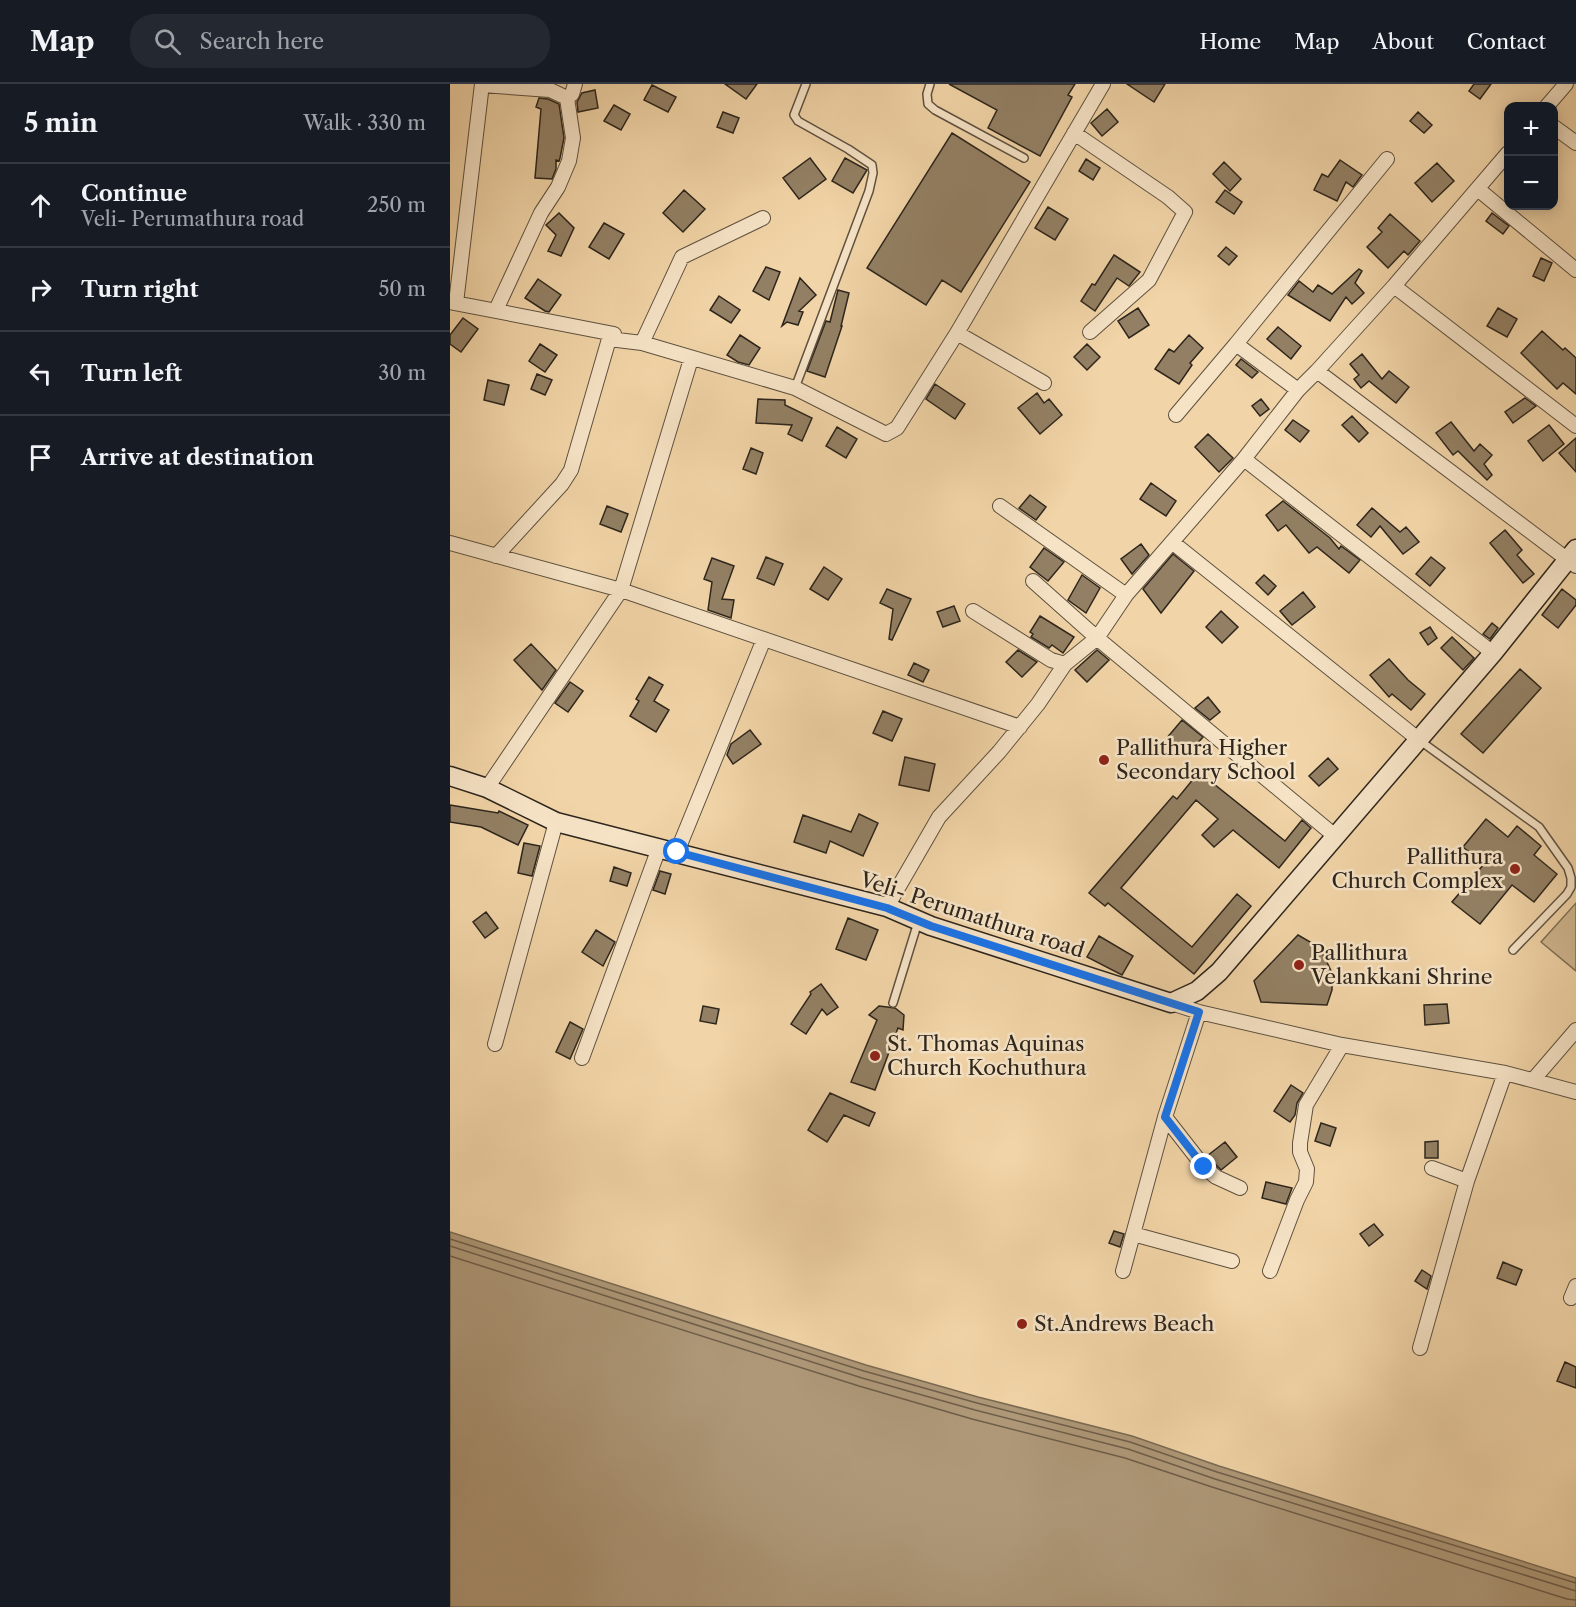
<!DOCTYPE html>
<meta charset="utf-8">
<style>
body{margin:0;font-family:"Libre Caslon Text",serif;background:#242831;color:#f1f3f6}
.controls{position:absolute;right:18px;top:18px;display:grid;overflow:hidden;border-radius:12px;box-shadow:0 3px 15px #0003}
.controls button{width:54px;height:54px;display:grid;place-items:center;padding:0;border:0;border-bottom:2px solid #363941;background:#171b24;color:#f1f3f6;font:30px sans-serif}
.stop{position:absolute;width:18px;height:18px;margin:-14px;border:4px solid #1a73e8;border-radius:50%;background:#fff}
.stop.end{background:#1a73e8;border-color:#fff;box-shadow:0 2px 6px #0008}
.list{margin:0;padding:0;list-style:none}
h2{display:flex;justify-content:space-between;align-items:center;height:78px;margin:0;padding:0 24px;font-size:26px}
h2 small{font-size:20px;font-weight:400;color:#9ea1a6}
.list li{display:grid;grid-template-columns:39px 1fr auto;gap:18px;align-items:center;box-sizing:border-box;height:84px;padding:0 24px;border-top:2px solid #363941}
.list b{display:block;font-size:22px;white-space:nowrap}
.list p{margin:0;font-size:20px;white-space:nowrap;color:#9ea1a6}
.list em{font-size:20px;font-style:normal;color:#9ea1a6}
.icon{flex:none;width:33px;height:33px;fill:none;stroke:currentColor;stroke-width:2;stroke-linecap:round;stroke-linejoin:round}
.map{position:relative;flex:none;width:1126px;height:1523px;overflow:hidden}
header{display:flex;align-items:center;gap:36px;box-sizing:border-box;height:84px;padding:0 30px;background:#171b24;border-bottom:2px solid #363941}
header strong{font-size:28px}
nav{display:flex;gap:33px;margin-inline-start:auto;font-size:21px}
.search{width:420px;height:54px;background:#242831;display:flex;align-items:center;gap:15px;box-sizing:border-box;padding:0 21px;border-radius:24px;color:#9ea1a6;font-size:22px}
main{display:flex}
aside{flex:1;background:#171b24}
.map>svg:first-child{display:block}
.green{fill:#d0b68f;stroke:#7e6e56;stroke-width:1.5}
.water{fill:#ae9878;stroke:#7a6a53;stroke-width:1.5}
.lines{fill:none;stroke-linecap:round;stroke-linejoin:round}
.shore{stroke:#6e5e4a;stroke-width:1.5}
.building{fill:#938064;stroke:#2d251c;stroke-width:1.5}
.lane-casing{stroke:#5e513f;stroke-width:10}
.street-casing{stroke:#5e513f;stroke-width:16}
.secondary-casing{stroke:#2d251c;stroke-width:21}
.lane{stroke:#f6e3c6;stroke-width:7}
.street{stroke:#f6e3c6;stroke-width:14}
.secondary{stroke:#f6e3c6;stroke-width:18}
.route{stroke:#1a73e8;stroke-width:8}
.poi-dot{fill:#8f2418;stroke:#f6e3c6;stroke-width:2}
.labels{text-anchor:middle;stroke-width:5;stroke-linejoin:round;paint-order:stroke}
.poi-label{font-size:21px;fill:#2d251c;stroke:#f6e3c6;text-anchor:start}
.street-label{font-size:21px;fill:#2d251c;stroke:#f6e3c6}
</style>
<header>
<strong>Map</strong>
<div class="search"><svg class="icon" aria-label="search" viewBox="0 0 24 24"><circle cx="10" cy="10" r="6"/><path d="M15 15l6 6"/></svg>Search here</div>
<nav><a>Home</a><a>Map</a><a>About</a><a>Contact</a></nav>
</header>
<main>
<aside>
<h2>5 min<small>Walk · 330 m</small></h2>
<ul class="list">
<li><svg class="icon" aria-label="ahead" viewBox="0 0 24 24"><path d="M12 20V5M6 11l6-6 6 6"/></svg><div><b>Continue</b><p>Veli- Perumathura road</p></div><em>250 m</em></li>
<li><svg class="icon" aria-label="right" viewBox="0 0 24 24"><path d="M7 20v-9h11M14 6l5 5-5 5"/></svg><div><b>Turn right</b></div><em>50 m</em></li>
<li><svg class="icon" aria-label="left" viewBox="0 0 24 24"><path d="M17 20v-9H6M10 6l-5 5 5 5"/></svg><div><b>Turn left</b></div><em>30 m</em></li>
<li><svg class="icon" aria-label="arrive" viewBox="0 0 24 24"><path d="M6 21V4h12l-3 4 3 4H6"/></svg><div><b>Arrive at destination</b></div></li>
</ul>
</aside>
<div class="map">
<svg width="1126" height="1523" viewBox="0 0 1126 1523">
<rect width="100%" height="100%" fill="#f1d4a7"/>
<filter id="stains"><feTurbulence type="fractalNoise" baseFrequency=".00333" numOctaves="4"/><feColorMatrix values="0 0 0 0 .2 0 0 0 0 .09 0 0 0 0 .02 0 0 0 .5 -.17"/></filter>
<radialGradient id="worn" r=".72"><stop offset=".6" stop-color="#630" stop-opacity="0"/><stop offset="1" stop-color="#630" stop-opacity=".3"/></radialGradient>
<path class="green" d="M1126 819V887L1091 858Z"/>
<path class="water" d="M0 1148 416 1281 528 1313 682 1352 769 1382 1126 1494V1523H0Z"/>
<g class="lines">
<path class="shore" d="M0 1155 414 1287 527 1319 680 1358 767 1388 1126 1499
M0 1162 412 1294 525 1326 678 1365 765 1395 1126 1507
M0 1172 409 1302 522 1335 675 1374 762 1403 1117 1515 1126 1516"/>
</g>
<path class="building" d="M275 0H307L296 15Z
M499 0H625L618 11 622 13 590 72 538 44 547 26Z
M677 0H715L704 18Z
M1024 0H1041L1030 15 1019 7Z
M202 1 226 13 218 28 194 16Z
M145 6 148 24 128 28 127 18 132 9Z
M89 14 98 15 109 20 114 54 110 74 109 77 106 76V85L102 95 85 94 91 25 86 23Z
M164 21 180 30 171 46 154 37Z
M657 25 668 38 652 52 641 39Z
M273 28 289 34 283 49 267 43Z
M968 28 982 41 974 49 960 37Z
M502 49 580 98 511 208 492 196 476 221 417 184Z
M360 74 376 95 349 115 333 94Z
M395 74 417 86 403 109 382 97Z
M636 75 650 84 643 96 629 87Z
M890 76 912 91 903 103 896 98 887 117 864 106 872 90 878 93Z
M774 78 791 95 780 107 763 90Z
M987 79 1004 97 982 118 965 99Z
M234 106 255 125 233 148 213 129Z
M775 106 792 118 784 130 766 118Z
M598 123 618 135 605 156 585 144Z
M109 129 124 144 111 172 98 167 106 151 96 141Z
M1042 129 1059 142 1053 150 1036 137Z
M940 130 970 157 958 171 954 167 938 184 917 163 932 148 928 144Z
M154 139 174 150 159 175 139 163Z
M776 163 787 172 779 181 768 172Z
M664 171 690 188 679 202 667 194 645 227 631 217 642 200 645 201Z
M1091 174 1102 179 1094 197 1083 192Z
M316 183 330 188 319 216 303 207Z
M909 185 912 187 905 199 914 209 902 220 896 213 880 237 838 211 849 197 863 208 868 201 882 210Z
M350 194 366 211 349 227 353 228 348 241 337 238 332 242Z
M88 195 111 211 99 228 95 227 75 214Z
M388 206 399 209 391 242H392L375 293 357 287 376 237 380 238Z
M269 212 290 226 281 239 260 226Z
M688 224 699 241 679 254 668 237Z
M1048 224 1067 235 1057 253 1037 242Z
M13 234 28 245 11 268 0 260V251Z
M828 243 851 262 841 275 817 255Z
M1092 247 1113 266 1115 264 1126 274V310L1113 299 1107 305 1071 269Z
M290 251 310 264 299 281 288 278 277 271Z
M739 251 753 264 740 279 742 281 729 300 705 285 719 265 724 268Z
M90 260 107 271 95 288 79 277Z
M637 260 650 273 637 286 624 273Z
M912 270 932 295 939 287 959 303 946 319 919 297 911 304 904 295 909 291 900 280Z
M791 275 808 288 802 294 786 281Z
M87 290 102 296 95 311 81 305Z
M38 296 59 301 54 321 34 316Z
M485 300 515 320 505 335 476 315Z
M587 309 594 319 599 315 612 331 590 350 568 324Z
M1075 314 1086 322 1063 339 1055 328Z
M308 315 335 316V321L362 334 352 357 338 350 342 341 306 339Z
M811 315 819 325 810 332 802 322Z
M902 332 918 349 909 358 892 341Z
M843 336 859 347 850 358 835 346Z
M1001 338 1024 367 1030 360 1042 371 1034 380 1042 391 1037 396 1008 367 1003 371 986 349Z
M1099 341 1114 360 1093 377 1078 357Z
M387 343 407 355 396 374 376 362Z
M758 350 783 374 769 388 745 363Z
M1126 354V388L1109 369Z
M301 364 313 369 306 390 293 385Z
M701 399 726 417 716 432 690 415Z
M580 411 596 423 586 436 569 424Z
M833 417 880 454 889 465 891 462 910 476 899 489 867 463 859 469 836 441 828 447 816 431Z
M157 422 178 430 171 448 150 440Z
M922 424 950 448 956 443 969 458 953 470 930 442 921 453 907 441Z
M1055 446 1072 466 1067 471 1084 490 1073 499 1040 459Z
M691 460 699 471 682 490 671 475Z
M594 464 614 478 598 497 580 483Z
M723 470 744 487 711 529 693 505Z
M316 473 333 480 324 501 307 494Z
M981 473 995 484 980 502 966 490Z
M262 474 284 482 272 515 284 516 281 534 258 526 262 498 254 495Z
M374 483 392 495 378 516 360 505Z
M632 491 650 504 636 529 618 516Z
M814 491 826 502 818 511 806 499Z
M437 505 461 515 442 556 439 555 443 525 430 519Z
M1112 505 1126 516V521L1108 544 1092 531Z
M853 508 865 523 842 541 830 527Z
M504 522 510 537 493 543 487 528Z
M771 527 788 543 772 559 756 543Z
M590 532 624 553 613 569 602 561 599 564 581 553 583 550 580 548Z
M1042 539 1048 544 1040 555 1033 550Z
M980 543 987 554 978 561 970 549Z
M1002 553 1024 574 1013 586 991 564Z
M81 560 106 586 92 606 64 576Z
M568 566 587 578 572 593 556 578Z
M647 566 659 576 637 598 625 586Z
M939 575 958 596 975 610 961 626 942 610 939 613 920 591Z
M464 579 479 586 473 598 458 591Z
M1070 585 1091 604 1033 669 1011 650Z
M199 593 213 601 204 617 219 626 206 648 180 632 189 617 186 615Z
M120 598 133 607 118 628 105 619Z
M758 613 770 628 760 636 745 624Z
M433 627 452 635 442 657 423 649Z
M732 636 753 653 736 672 716 655Z
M300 646 311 660 283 680 277 671 281 660Z
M455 673 485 680 479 707 449 701Z
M878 674 888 685 869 702 859 692Z
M749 688 835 757 852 736 861 744 829 784 783 746 764 763 752 751 768 735 746 716 671 804 742 863 787 810 801 822 744 890 658 819 655 822 639 809 723 712 727 715Z
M0 721 48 729 49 727 78 741 68 761 31 743 0 738Z
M409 730 428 739 413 772 380 757 376 769 344 758 353 731 401 748Z
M1036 735 1058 753 1067 742 1091 762 1084 771 1107 790 1084 818 1062 801 1030 840 1002 818 1034 780 1013 763Z
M74 759 90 762 82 792 68 789Z
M164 783 181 789 177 802 160 797Z
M210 787 221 790 215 810 203 806Z
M36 828 48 844 35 854 23 838Z
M398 834 428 846 416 876 386 865Z
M146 846 165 858 153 882 132 868Z
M848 851 862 859 874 872 882 889V906L877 921 811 918 804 897Z
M649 852 683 872 672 891 637 873Z
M371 900 388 923 377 931 372 925 356 950 341 940 361 910 360 908Z
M997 920 999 939 975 941 974 921Z
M253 922 269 925 266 940 250 937Z
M429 922 445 924 454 931 453 946 448 944 425 1006 401 998 427 936 419 931Z
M120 938 133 945 120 975 106 968Z
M841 1001 853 1009 847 1019 845 1031 840 1038 824 1027Z
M380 1009 425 1029 419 1042 394 1031 377 1058 358 1046Z
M871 1039 886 1044 880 1062 865 1057Z
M988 1057V1074H975V1058Z
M775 1058 787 1073 771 1086 757 1072Z
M816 1098 842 1104 836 1120 812 1114Z
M924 1140 933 1151 919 1162 910 1150Z
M664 1147 674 1150 670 1163 659 1159Z
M1053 1178 1072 1186 1066 1201 1047 1194Z
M972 1186 981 1192 977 1205 965 1197Z
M1115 1278 1126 1283V1304L1107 1297Z"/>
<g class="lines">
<g class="lane-casing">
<path id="lane" d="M480 0 477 10 478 20 485 26 574 74
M345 304 419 107 423 89 422 81 398 65 348 37 344 31 356 0
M969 656 1089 743 1118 784 1121 794V803L1117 810 1063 866
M443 919 468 838"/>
</g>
<g class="street-casing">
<path id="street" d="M32 1 100 6 117 14
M1097 22 1116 0
M1104 43 1126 59
M624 49 718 113 735 128 699 196 640 248
M1029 106 1126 186
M944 202 1126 342
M0 218 164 250 159 255 192 259 345 304 436 350 447 344 507 249 653 0
M6 219 32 0
M46 226 91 129 108 103 119 77 123 54 117 14 122 10 125 0
M507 249 594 299
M192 259 232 173 313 134
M867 287 1126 482
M848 306 786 260 937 75
M726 331 786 260
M794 375 1043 569
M550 422 676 511
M722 458 968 655
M0 459 171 506 570 643
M46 472 112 400 121 386 159 255
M523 527 601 576 615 580 647 554 583 497
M37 704 171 506 241 275
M885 752 647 554 676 511 794 375 848 306 867 287 944 202 1058 69
M227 768 314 555
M437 823 489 733 549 668 588 620 615 580
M721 919 749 928 892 961 1055 989 1126 1008
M45 960 106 738
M132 974 209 764
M1083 996 1126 946
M715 1033 754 1083 766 1093 790 1104
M982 1084 1017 1097
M683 1150 782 1177
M673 1187 715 1033 749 928
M820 1187 847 1116 856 1098 857 1085 850 1068V1059L856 1021 892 961
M1121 1214 1126 1202
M970 1264 1017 1097 1055 989"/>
</g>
<g class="secondary-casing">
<path id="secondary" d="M0 692 37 704 106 738 437 823 481 842 721 919 747 907 769 888 1043 569 1126 465"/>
</g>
<use href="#lane" class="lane"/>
<use href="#street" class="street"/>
<use href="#secondary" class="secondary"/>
</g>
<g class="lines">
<path class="route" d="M227 768 437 824 481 842 749 928 715 1033 754 1083"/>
</g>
<g class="poi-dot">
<circle cx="654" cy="676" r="6"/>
<circle cx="1065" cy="785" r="6"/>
<circle cx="849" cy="881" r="6"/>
<circle cx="425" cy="972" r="6"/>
<circle cx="572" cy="1240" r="6"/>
</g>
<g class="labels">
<g class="poi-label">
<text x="666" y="671">Pallithura Higher<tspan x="666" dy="24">Secondary School</tspan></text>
<text x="1053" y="780" text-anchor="end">Pallithura<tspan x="1053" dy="24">Church Complex</tspan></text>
<text x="861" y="876">Pallithura<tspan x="861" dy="24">Velankkani Shrine</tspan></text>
<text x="437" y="967">St. Thomas Aquinas<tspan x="437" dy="24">Church Kochuthura</tspan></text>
<text x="584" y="1247">St.Andrews Beach</text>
</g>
<g class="street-label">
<text transform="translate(522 831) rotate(18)" y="7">Veli- Perumathura road</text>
</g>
</g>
<rect width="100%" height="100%" filter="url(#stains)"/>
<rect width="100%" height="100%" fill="url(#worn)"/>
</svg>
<div class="controls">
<button>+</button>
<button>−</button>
</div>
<div class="stop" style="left:227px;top:768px"></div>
<div class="stop end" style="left:754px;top:1083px"></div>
</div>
</main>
